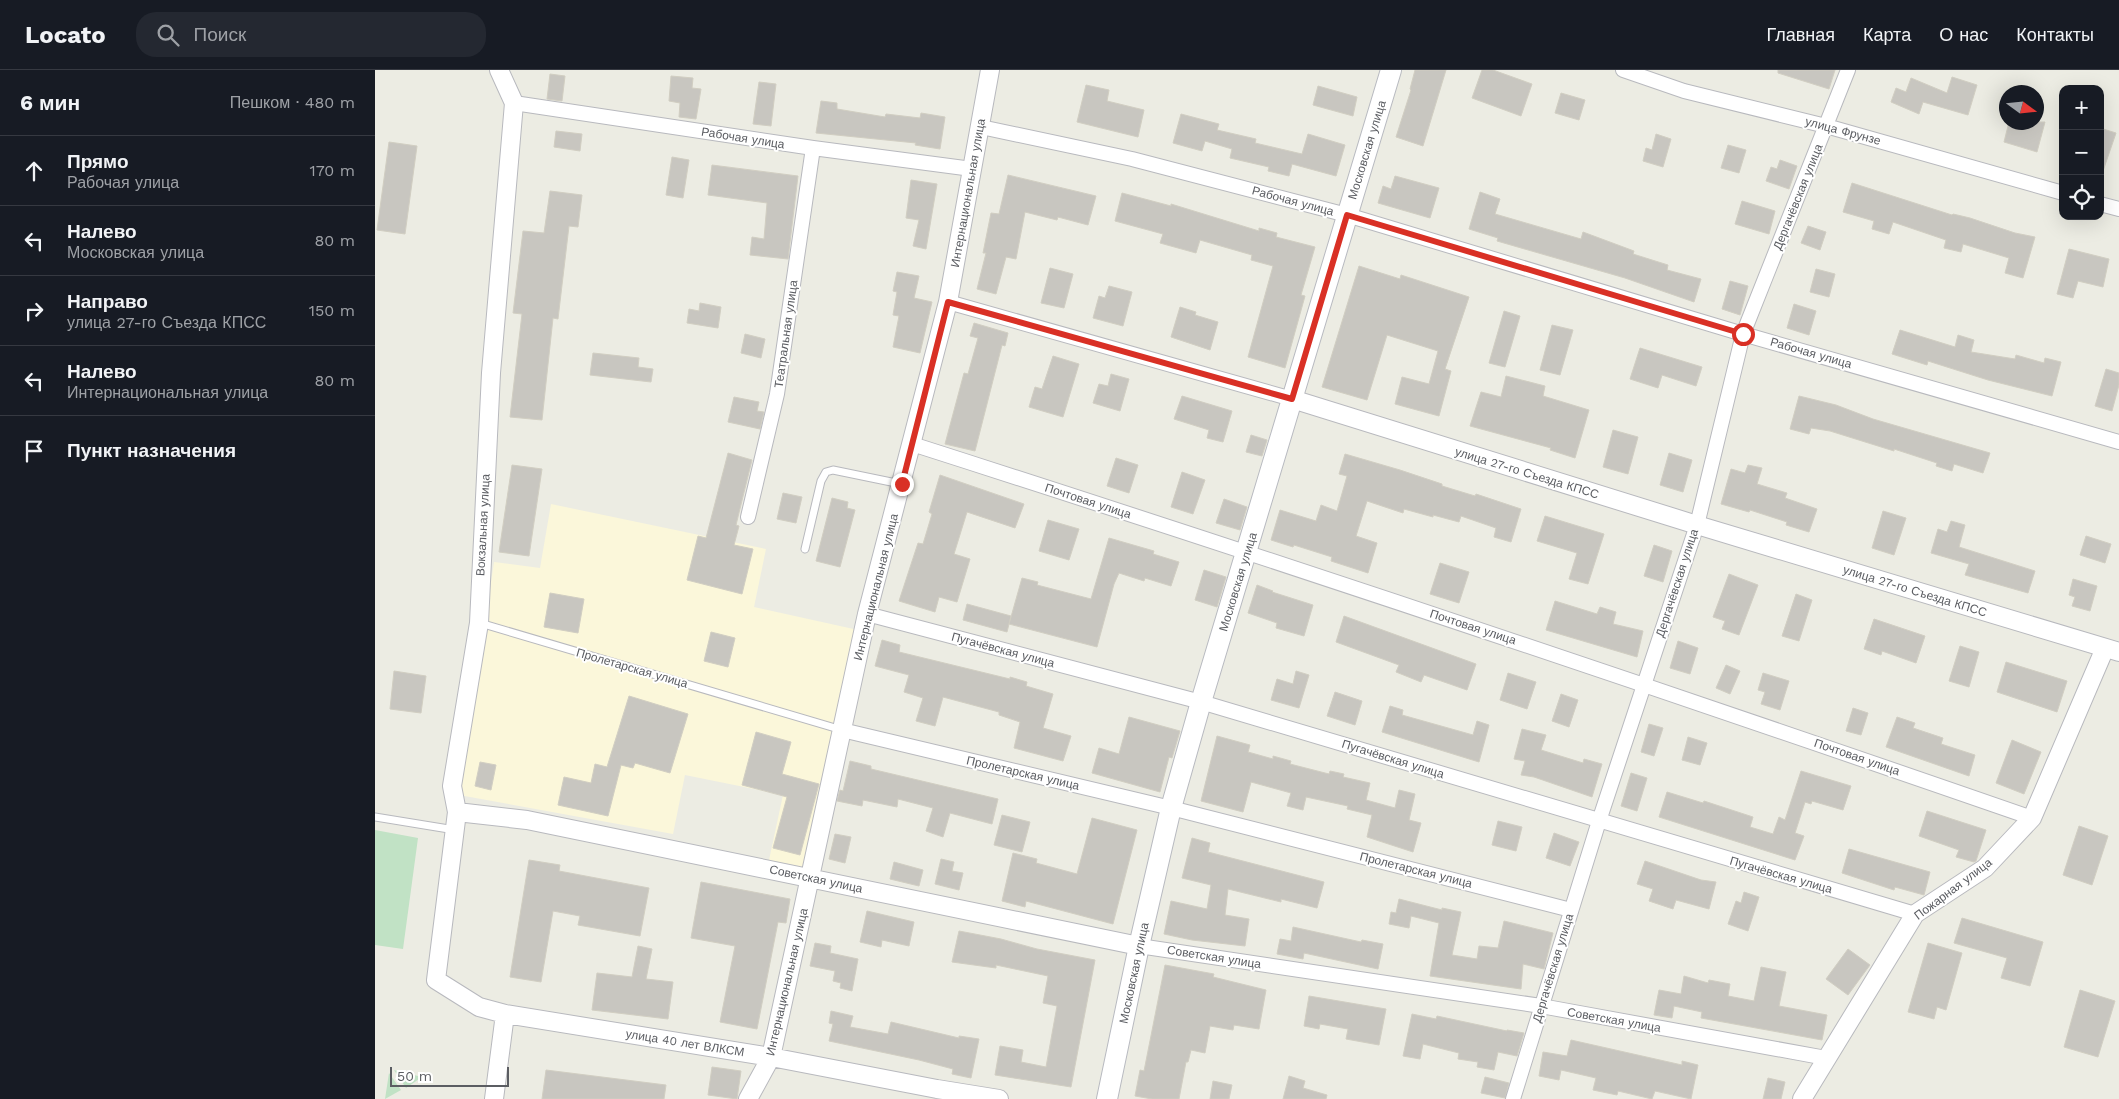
<!DOCTYPE html>
<html lang="ru">
<meta charset="utf-8">
<style>
body{margin:0;font-family:"Work Sans",sans-serif;background:#242831;color:#f1f3f6}
.controls{position:absolute;right:15px;top:15px;display:grid;overflow:hidden;border-radius:10px;box-shadow:0 5px 20px #0002}
.controls button{width:45px;height:45px;display:grid;place-items:center;padding:0;border:0;border-bottom:1px solid #363941;background:#171b24;color:#f1f3f6;font:25px sans-serif}
.compass{position:absolute;left:1624px;top:15px;width:45px;height:45px;border-radius:50%;background:#171b24;box-shadow:0 5px 20px #0002;rotate:105deg}
.scale{position:absolute;left:15px;bottom:12px;width:119px;box-sizing:border-box;padding-left:5px;border:2px solid #5b5d62;border-top:0;font-size:14px;line-height:18px;white-space:nowrap;color:#5b5d62;-webkit-text-stroke:4px #fff;paint-order:stroke}
.stop{position:absolute;width:15px;height:15px;margin:-11px;border:4px solid #d93025;border-radius:50%;background:#fff}
.stop.end{background:#d93025;border-color:#fff;box-shadow:0 1px 5px #0008}
.list{margin:0;padding:0;list-style:none}
h2{display:flex;justify-content:space-between;align-items:center;height:65px;margin:0;padding:0 20px;font-size:21px}
h2 small{font-size:16px;font-weight:400;color:#9ea1a6}
.list li{display:grid;grid-template-columns:32px 1fr auto;gap:15px;align-items:center;box-sizing:border-box;height:70px;padding:0 20px;border-top:1px solid #363941}
.list b{display:block;font-size:19px;white-space:nowrap}
.list p{margin:0;font-size:16px;white-space:nowrap;color:#9ea1a6}
.list em{font-size:16px;font-style:normal;color:#9ea1a6}
.icon{flex:none;width:28px;height:28px;fill:none;stroke:currentColor;stroke-width:2;stroke-linecap:round;stroke-linejoin:round}
.map{position:relative;flex:none;width:1744px;height:1029px;overflow:hidden}
header{display:flex;align-items:center;gap:30px;box-sizing:border-box;height:70px;padding:0 25px;background:#171b24;border-bottom:1px solid #363941}
header strong{font-size:24px}
nav{display:flex;gap:28px;margin-inline-start:auto;font-size:18px}
.search{width:350px;height:45px;background:#242831;display:flex;align-items:center;gap:12px;box-sizing:border-box;padding:0 18px;border-radius:20px;color:#9ea1a6;font-size:19px}
main{display:flex}
aside{flex:1;background:#171b24}
.map>svg:first-child{display:block}
.commercial{fill:#fbf7da}
.green{fill:#c1e2c5}
.building{fill:#c8c6c0;stroke:#d1cec2}
.lines{fill:none;stroke-linecap:round;stroke-linejoin:round}
.service-casing{stroke:#b8b9be;stroke-width:9}
.minor-casing{stroke:#b8b9be;stroke-width:16}
.tertiary-casing{stroke:#b8b9be;stroke-width:20}
.secondary-casing{stroke:#b8bac0;stroke-width:22}
.service{stroke:#fff;stroke-width:7}
.minor{stroke:#fff;stroke-width:14}
.tertiary{stroke:#fff;stroke-width:18}
.secondary{stroke:#fff;stroke-width:20}
.route{stroke:#d93025;stroke-width:6}
.labels{text-anchor:middle;stroke-width:4;stroke-linejoin:round;paint-order:stroke}
.street-label{font-size:12px;fill:#5b5d62;stroke:#fff}
</style>
<header>
<strong>Locato</strong>
<div class="search"><svg class="icon" aria-label="search" viewBox="0 0 24 24"><circle cx="10" cy="10" r="6"/><path d="M15 15l6 6"/></svg>Поиск</div>
<nav><a>Главная</a><a>Карта</a><a>О нас</a><a>Контакты</a></nav>
</header>
<main>
<aside>
<h2>6 мин<small>Пешком · 480 m</small></h2>
<ul class="list">
<li><svg class="icon" aria-label="ahead" viewBox="0 0 24 24"><path d="M12 20V5M6 11l6-6 6 6"/></svg><div><b>Прямо</b><p>Рабочая улица</p></div><em>170 m</em></li>
<li><svg class="icon" aria-label="left" viewBox="0 0 24 24"><path d="M17 20v-9H6M10 6l-5 5 5 5"/></svg><div><b>Налево</b><p>Московская улица</p></div><em>80 m</em></li>
<li><svg class="icon" aria-label="right" viewBox="0 0 24 24"><path d="M7 20v-9h11M14 6l5 5-5 5"/></svg><div><b>Направо</b><p>улица 27-го Съезда КПСС</p></div><em>150 m</em></li>
<li><svg class="icon" aria-label="left" viewBox="0 0 24 24"><path d="M17 20v-9H6M10 6l-5 5 5 5"/></svg><div><b>Налево</b><p>Интернациональная улица</p></div><em>80 m</em></li>
<li><svg class="icon" aria-label="arrive" viewBox="0 0 24 24"><path d="M6 21V4h12l-3 4 3 4H6"/></svg><div><b>Пункт назначения</b></div></li>
</ul>
</aside>
<div class="map">
<svg width="1744" height="1029" viewBox="0 0 1744 1029">
<rect width="100%" height="100%" fill="#ecece3"/>
<path class="commercial" d="M176 434 391 479 379 537 483 560 433 798 394 790 408 725 310 705 298 764 84 725 119 492 165 498Z"/>
<path class="green" d="M0 760 43 768 28 879 0 875Z
M19 1000 47 1007 31 1018Z
M14 1003 26 1020 10 1029Z"/>
<path class="building" d="M1040 0H1071L1048 76 1021 67 1036 20 1035 19Z
M1107 0H1118L1157 14 1146 46 1097 28Z
M1403 0H1460L1454 19 1403 3Z
M175 4 190 6 187 31 172 29Z
M296 6 318 8 317 18 326 19 321 49 304 47 305 33 294 31Z
M1577 7 1602 15 1593 45 1548 32 1544 44 1516 32 1521 18 1531 22 1536 8 1572 23Z
M384 12 401 14 396 56 378 54Z
M711 15 734 20 732 31 769 40 763 67 702 52Z
M943 16 982 27 978 46 938 35Z
M1186 23 1210 30 1204 50 1180 43Z
M446 31 462 33V39L510 47 511 44 545 48 546 43 570 47 565 79 540 75 541 73 441 63Z
M806 44 844 54 842 60 881 69 880 73 927 84 933 64 970 75 961 106 917 94 914 106 893 101 894 97 855 88 857 79 830 71 827 81 798 73Z
M1634 52H1670L1662 82 1629 72Z
M1725 58 1741 63 1727 104H1725Z
M181 61 207 64 205 81 179 77Z
M1281 64 1296 69 1288 97 1268 91 1271 78 1277 80Z
M14 72 42 76 30 164 2 160Z
M1353 75 1371 80 1364 103 1346 98Z
M297 87 314 90 308 128 291 125Z
M1405 90 1422 96 1414 119 1391 111 1396 97 1402 99Z
M337 95 423 106 413 189 375 185 377 167 389 169 392 133 333 125Z
M633 105 721 126 713 155 683 147 682 150 650 142 641 189 631 187 621 224 602 219 611 183H608L616 143 624 144Z
M1020 106 1064 118 1055 148 1003 133 1008 116 1016 119Z
M536 110 562 114 551 179 538 176 544 150 531 148Z
M1477 113 1577 145 1578 144 1595 148 1640 163 1660 167 1648 208 1630 203 1634 188 1588 174 1586 182 1569 178 1571 170 1518 152 1514 164 1497 159 1499 151 1468 142Z
M175 121 207 125 203 157 194 156 183 249 178 248 167 350 135 347 147 244 138 243 148 161 169 163Z
M1105 122 1125 129 1120 144 1206 169 1208 162 1259 181 1258 184 1293 195 1292 200 1326 209 1319 232 1250 208 1122 171 1123 168 1094 159Z
M747 123 796 136V134L884 161V158L902 163 901 167 940 177 926 225 930 226 910 298 873 287 898 196 876 190 877 185 825 170 821 183 785 173 788 164 740 151Z
M1367 131 1400 141 1394 164 1360 154Z
M1433 156 1451 162 1445 180 1426 173Z
M1694 179 1734 189 1728 217 1703 211 1698 228 1682 224Z
M984 196 1025 209 1026 205 1094 227 1070 299 1076 301 1064 346 1020 334 1027 307 1054 314 1063 281 1012 265 992 330 947 317Z
M675 198 698 204 689 238 666 233Z
M1441 199 1460 204 1454 227 1435 222Z
M522 202 544 206 539 228 557 232 545 283 518 277 524 246 518 245 522 222 518 221Z
M1355 211 1373 216 1365 245 1347 239Z
M734 216 757 222 748 256 718 248 724 226 730 228Z
M325 233 346 237 343 258 312 253 314 239 324 241Z
M1419 234 1441 241 1434 265 1412 258Z
M805 237 821 242 820 245 843 252 835 280 796 267Z
M1129 241 1145 246 1130 297 1114 293Z
M599 253 633 263 630 276 627 275 600 381 570 374 589 303 593 304 603 268 595 266Z
M1177 255 1198 260 1185 305 1165 300Z
M1525 260 1580 277 1583 265 1599 270 1596 282 1640 289 1641 285 1669 293 1670 288 1686 292 1677 326 1613 310 1553 291 1552 295 1517 284Z
M370 264 390 269 386 288 366 283Z
M1265 278 1327 297 1321 316 1287 305 1283 318 1255 309Z
M218 283 264 288 263 297 278 299 276 312 215 305Z
M678 286 704 294 688 347 654 337 660 317 667 319Z
M1731 299 1744 303V315L1737 341 1720 336Z
M736 304 754 309 745 341 718 333 724 314 733 316Z
M1131 306 1170 316 1168 326 1214 340 1200 388 1175 380 1176 378 1095 356 1106 322 1126 327Z
M807 326 857 341 848 372 832 368 834 360 799 349Z
M1424 326 1461 335 1498 349 1615 383 1608 403 1579 394 1577 401 1561 396 1562 393 1519 379V381L1455 361 1436 358 1434 364 1415 359Z
M359 327 384 332 382 341 389 342 385 359 353 352Z
M1238 360 1263 367 1253 404 1228 397Z
M876 365 892 370 887 386 871 382Z
M353 383 377 390 361 455 364 456 359 475 378 479 367 524 312 510 323 466 331 468Z
M1294 383 1317 390 1308 422 1285 415Z
M970 384 1025 400 1067 414V416L1100 426 1101 424 1146 439 1136 472 1119 467 1121 458 1086 446 1084 452 1058 445V447L1029 439 1028 443 992 431 981 466 1002 473 993 503 956 491 957 487 919 475 918 477 896 470 905 440 941 451 946 435 962 441 972 406 964 404Z
M741 388 763 395 754 423 732 416Z
M137 395 167 399 154 486 124 482Z
M1373 395 1387 398 1382 414 1412 423 1410 428 1442 439 1434 462 1411 455 1412 452 1375 440 1374 442 1346 434 1356 399 1370 403Z
M807 402 830 410 818 444 796 437Z
M565 405 649 434 640 458 592 442 579 484 595 489 582 532 564 527 560 542 524 531 543 473 548 474 557 444 554 442Z
M408 423 427 427 421 453 402 449Z
M457 428 473 432 472 438 480 440 465 497 441 491Z
M849 429 872 437 865 460 841 453Z
M1508 441 1531 448 1519 485 1497 478Z
M1170 446 1229 464 1213 514 1194 509 1202 483 1162 471Z
M673 450 704 459 694 490 664 481Z
M1576 451 1590 455 1584 477 1660 501 1653 523 1590 505 1594 494 1556 483 1563 459 1572 462Z
M1711 466 1736 474 1730 493 1705 485Z
M734 468 779 481 778 484 804 492 796 516 770 508 769 511 744 503 739 514 722 577 634 554 647 508 663 512 662 515 716 529Z
M1279 475 1297 481 1288 512 1269 506Z
M1065 493 1094 502 1084 533 1055 524Z
M829 500 851 507 842 537 820 530Z
M1354 504 1383 515 1364 565 1347 559 1350 551 1338 547Z
M1698 509 1722 516 1715 541 1697 536 1700 527 1694 525Z
M882 515 898 521 897 522 938 535 929 566 901 558 902 553 873 543Z
M175 523 209 529 203 563 169 557Z
M1421 524 1437 530 1424 571 1407 566Z
M1180 531 1222 544 1225 537 1241 542 1238 554 1268 561 1262 587 1171 560Z
M592 534 636 546 632 562 588 550Z
M969 546 1101 594 1092 620 1049 605 1046 612 1021 602 1024 595 961 572Z
M1499 549 1550 566 1541 593 1507 581 1506 585 1489 579Z
M336 562 360 568 353 597 329 591Z
M507 570 525 575 524 582 635 609V607L652 612 651 616 678 624 668 658 696 666 688 691 639 678 645 652 624 645V642L568 627 560 656 541 651 548 628 529 622 534 605 500 596Z
M1303 571 1323 578 1315 604 1295 598Z
M1585 576 1604 582 1594 617 1574 611Z
M1631 592 1692 611 1682 642 1622 622Z
M1351 595 1365 601 1355 624 1341 618Z
M19 601 51 606 46 643 15 639Z
M921 601 934 605 924 638 896 630 902 609 918 614Z
M1133 603 1161 612 1152 639 1125 630Z
M1388 603 1414 611 1405 640 1386 634 1390 622 1383 620Z
M960 622 987 631 980 655 952 646Z
M1186 624 1203 630 1194 657 1177 651Z
M254 626 313 644 295 703 260 693 258 698 246 695 233 746 183 735 189 707 216 713 220 694 232 697Z
M1015 636 1028 640 1027 645 1098 665 1102 651 1114 655 1104 692 1007 662Z
M1478 638 1493 643 1486 665 1471 661Z
M754 647 805 661 797 688 794 687 785 722 717 703 724 678 744 684Z
M1522 647 1540 653 1538 658 1568 668 1566 674 1600 685 1594 706 1511 677Z
M1274 654 1288 658 1279 686 1266 682Z
M1147 659 1171 665 1166 680 1208 693 1209 689 1227 694 1217 727 1159 707 1146 705 1150 691 1139 689Z
M381 662 416 672 407 704 444 714 425 785 398 778 412 727 367 715Z
M842 666 875 675 873 682 898 689V686L916 691 915 694 954 704 955 701 969 704 968 707 995 713 991 730 1020 738 1024 720 1040 724 1034 750 1046 753 1038 782 992 767 997 745 972 739 973 736 931 727 928 740 912 736 916 723 876 712 868 742 826 731Z
M1313 667 1332 673 1325 695 1307 690Z
M1637 670 1666 682 1649 724 1621 713Z
M475 691 496 696V699L623 729 617 754 575 743 568 767 551 761 558 738 523 729 522 737 488 730 487 736 462 731 465 720 468 721Z
M105 692 121 695 116 720 100 716Z
M1426 701 1476 716 1468 740 1437 731 1436 734 1430 732 1420 763 1429 766 1420 790 1284 747 1292 722 1328 733 1329 731 1378 747 1375 757 1398 764 1404 747 1410 750Z
M1256 703 1272 708 1262 741 1246 736Z
M1552 741 1611 760 1601 791 1599 792 1581 787 1584 780 1544 766Z
M627 745 655 752 647 782 619 775Z
M717 748 762 760 738 854 651 831 650 837 627 831 638 783 662 789 661 793 702 804Z
M1123 751 1147 757 1141 781 1117 775Z
M1704 756 1733 766 1717 815 1688 805Z
M1179 763 1204 772 1195 796 1171 788Z
M460 764 476 767 470 793 454 789Z
M817 768 835 773 833 782 949 812 942 838 906 829V832L853 819 850 845 874 849 870 876 817 870 789 864 796 831 832 839 836 815 807 808Z
M1474 779 1555 802 1549 825 1520 817 1519 820 1467 803Z
M566 789 579 792 577 801 588 803 584 820 560 814Z
M154 790 185 795 184 801 274 818 265 866 203 855 205 846 178 841 166 912 135 907Z
M1270 791 1326 810 1341 812 1334 839 1301 830 1298 839 1274 831 1278 819 1262 814Z
M519 792 548 800 544 816 515 809Z
M326 812 415 829 411 853 403 852 382 959 345 952 360 876 316 868Z
M1369 822 1384 827 1373 861 1353 854 1361 831 1366 833Z
M1024 829 1067 840V838L1086 842 1077 885 1102 889 1104 876 1123 878 1129 851 1178 863 1169 899 1148 894 1146 919 1055 906 1064 853 1036 846 1034 858 1014 854 1016 842 1021 843Z
M492 841 539 852 534 876 507 870 506 877 485 872Z
M1587 848 1668 872 1655 916 1626 908 1632 888 1579 873Z
M918 857 986 872 987 870 1008 874 1003 899 929 883 928 889 902 884 905 869 916 871Z
M584 861 626 869 662 879 720 890 696 1017 620 1005 625 976 648 980 646 992 671 997 682 936 668 933 673 906 621 895V898L577 892Z
M440 873 456 876 455 883 483 889 477 921 465 918 466 913 458 911 460 901 435 896Z
M1553 873 1587 883 1571 940 1562 937 1559 949 1533 942Z
M263 876 277 879 271 909 298 912 293 949 217 940 222 903 257 907Z
M1473 879 1495 895 1473 925 1451 909Z
M790 895 839 904 838 907 891 920 884 959 859 955 858 960 835 956 830 983 816 980 813 992H811L804 1029H777L760 1026 765 1000 769 1001Z
M1386 897 1411 902 1404 936 1452 945 1447 970 1326 948 1327 942 1299 936 1297 948 1279 945 1284 920 1306 924 1309 906 1333 913 1334 910 1355 914 1353 926 1379 931Z
M1705 920 1740 931 1723 987 1689 977Z
M934 926 1011 939 1004 975 971 969 973 959 945 954 944 959 929 956Z
M456 941 478 946 475 957 513 964 516 952 584 968V966L604 969 596 1008 577 1004 578 999 544 990 454 971 458 954 454 953Z
M1037 944 1061 949 1062 946 1132 961V960L1149 963 1142 986 1123 982 1119 1000 1102 997 1103 992 1083 989 1084 983 1048 974 1045 989 1028 986Z
M1196 970 1307 995V991L1323 995 1316 1029 1280 1021 1277 1029 1243 1021 1242 1025 1218 1020 1221 1008 1186 1000 1184 1010 1164 1006 1168 982 1192 986Z
M337 997 366 1001 362 1029 333 1025Z
M171 1000 291 1015 289 1029H167Z
M914 1006 930 1011 928 1018 952 1025 951 1029H908Z
M1110 1007 1134 1013 1130 1028 1106 1023Z
M1393 1008 1410 1012 1406 1029H1388Z
M838 1011 857 1015 854 1029H835Z"/>
<g class="lines">
<g class="service-casing">
<path id="service" d="M430 479 446 411 451 402 458 400 526 414
M105 553 467 660
M0 747 80 760"/>
</g>
<g class="minor-casing">
<path id="minor" d="M1248 0 1309 21 1451 56 1688 123
M139 33 438 78 597 99
M606 57 757 89 972 145 1368 264 1744 372
M1725 134 1744 139
M573 232 917 329
M537 374C912 494 1285 619 1657 748
M373 447 402 324 438 78
M492 544 826 632 1540 844
M467 660 796 738 1196 840
M764 876 1166 936 1451 988
M1138 1029 1224 751 1322 455 1368 264 1473 0"/>
</g>
<g class="tertiary-casing">
<path id="tertiary" d="M124 0 139 33 116 303 104 553 77 716 82 742 61 910 104 937 130 944 396 987 562 1019 624 1029
M917 329 1322 455 1744 582
M82 742 152 750 764 876
M119 1029 130 944
M373 1029 396 987 492 544 573 232 615 0
M1427 1029 1540 844 1610 798 1657 748 1730 578"/>
</g>
<g class="secondary-casing">
<path id="secondary" d="M732 1029 764 876 796 738 826 632 1016 0"/>
</g>
<use href="#service" class="service"/>
<use href="#minor" class="minor"/>
<use href="#tertiary" class="tertiary"/>
<use href="#secondary" class="secondary"/>
</g>
<g class="lines">
<path class="route" d="M527 414 573 232 917 329 972 145 1368 264"/>
</g>
<g class="labels">
<g class="street-label">
<text transform="translate(1468 61) rotate(15)" y="4">улица Фрунзе</text>
<text transform="translate(368 68) rotate(9)" y="4">Рабочая улица</text>
<text transform="translate(992 80) rotate(-73)" y="4">Московская улица</text>
<text transform="translate(593 123) rotate(-80)" y="4">Интернациональная улица</text>
<text transform="translate(1423 127) rotate(-68)" y="4">Дергачёвская улица</text>
<text transform="translate(918 131) rotate(15)" y="4">Рабочая улица</text>
<text transform="translate(411 264) rotate(-82)" y="4">Театральная улица</text>
<text transform="translate(1436 283) rotate(16)" y="4">Рабочая улица</text>
<text transform="translate(1152 403) rotate(17)" y="4">улица 27-го Съезда КПСС</text>
<text transform="translate(713 431) rotate(18)" y="4">Почтовая улица</text>
<text transform="translate(108 455) rotate(-87)" y="4">Вокзальная улица</text>
<text transform="translate(863 512) rotate(-73)" y="4">Московская улица</text>
<text transform="translate(1302 513) rotate(-72)" y="4">Дергачёвская улица</text>
<text transform="translate(501 517) rotate(-76)" y="4">Интернациональная улица</text>
<text transform="translate(1540 521) rotate(17)" y="4">улица 27-го Съезда КПСС</text>
<text transform="translate(1098 557) rotate(18)" y="4">Почтовая улица</text>
<text transform="translate(628 580) rotate(15)" y="4">Пугачёвская улица</text>
<text transform="translate(257 598) rotate(16)" y="4">Пролетарская улица</text>
<text transform="translate(1482 687) rotate(19)" y="4">Почтовая улица</text>
<text transform="translate(1018 689) rotate(17)" y="4">Пугачёвская улица</text>
<text transform="translate(648 703) rotate(13)" y="4">Пролетарская улица</text>
<text transform="translate(1041 800) rotate(14)" y="4">Пролетарская улица</text>
<text transform="translate(1406 805) rotate(16)" y="4">Пугачёвская улица</text>
<text transform="translate(441 809) rotate(12)" y="4">Советская улица</text>
<text transform="translate(1578 819) rotate(-37)" y="4">Пожарная улица</text>
<text transform="translate(839 887) rotate(9)" y="4">Советская улица</text>
<text transform="translate(1178 898) rotate(-73)" y="4">Дергачёвская улица</text>
<text transform="translate(759 903) rotate(-78)" y="4">Московская улица</text>
<text transform="translate(412 912) rotate(-77)" y="4">Интернациональная улица</text>
<text transform="translate(1239 950) rotate(10)" y="4">Советская улица</text>
<text transform="translate(310 973) rotate(9)" y="4">улица 40 лет ВЛКСМ</text>
</g>
</g>
</svg>
<div class="controls">
<button>+</button>
<button>−</button>
<button><svg class="icon" aria-label="locate" viewBox="0 0 24 24"><circle cx="12" cy="12" r="6"/><path d="M12 2v4M12 18v4M2 12h4M18 12h4"/></svg></button>
</div>
<svg class="compass" viewBox="-18 -18 36 36"><path d="M0-13l5 13h-10z" fill="#e53935"/><path d="M0 13l5-13h-10z" fill="#9ea1a6"/></svg>
<div class="scale">50 m</div>
<div class="stop" style="left:1368px;top:264px"></div>
<div class="stop end" style="left:527px;top:414px"></div>
</div>
</main>
